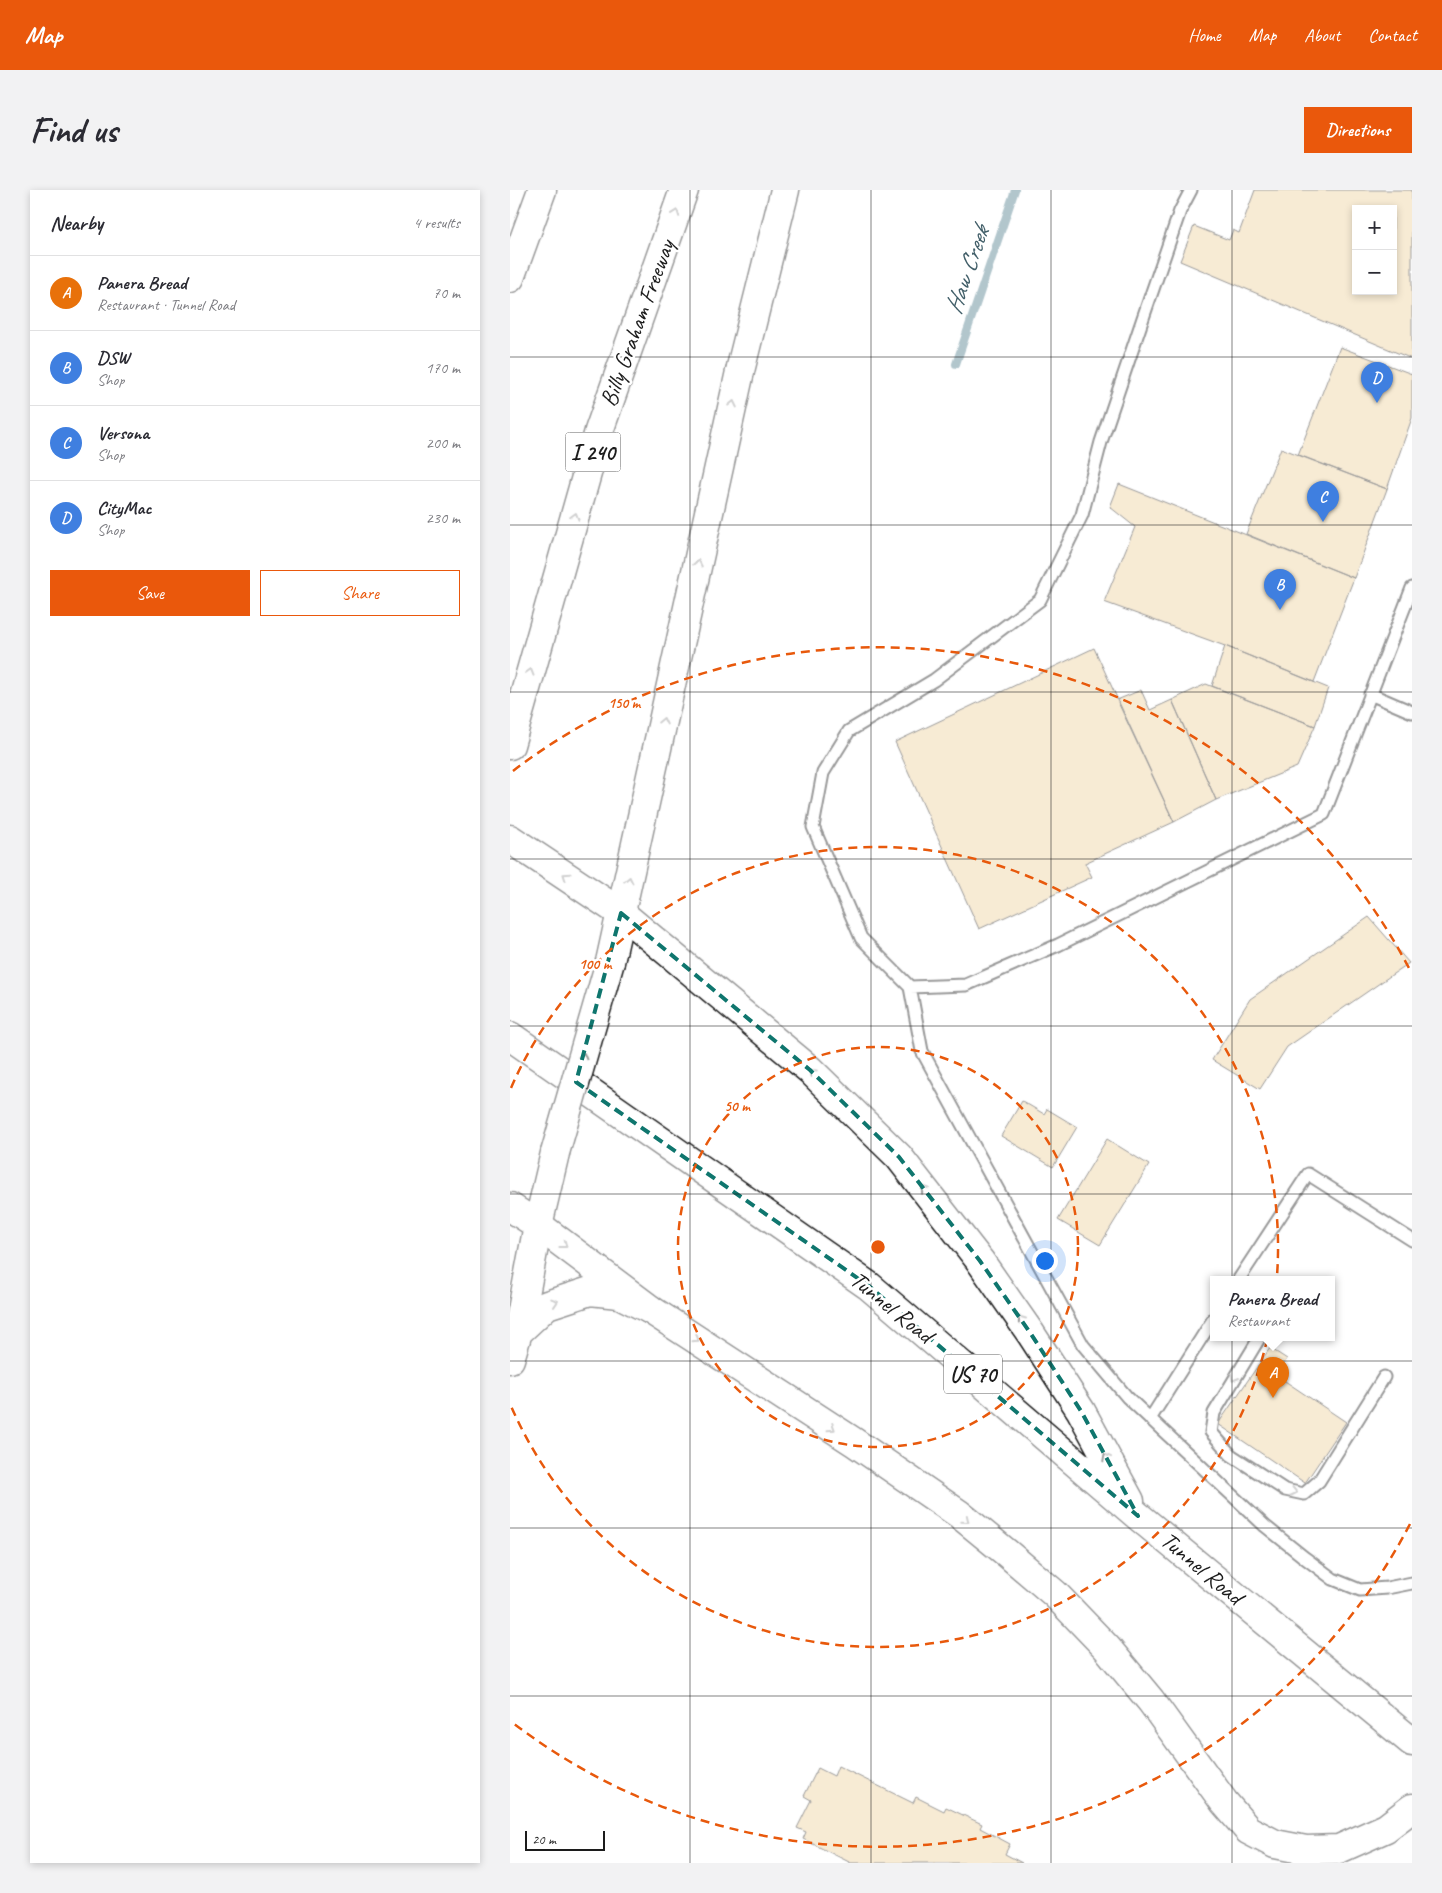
<!DOCTYPE html>
<meta charset="utf-8">
<style>
body{margin:0;font-family:Caveat,sans-serif;background:#f2f2f3;color:#2b2b33}
.controls{position:absolute;right:15px;top:15px;display:grid;overflow:hidden;border-radius:0px;box-shadow:0 2px 8px #0003}
.controls button{width:45px;height:45px;display:grid;place-items:center;padding:0;border:0;border-bottom:1px solid #e1e1e2;background:#fff;color:#2b2b33;font:25px sans-serif}
.scale{position:absolute;left:15px;bottom:12px;width:80px;box-sizing:border-box;padding-left:5px;border:2px solid #1c1c1c;border-top:0;font-size:14px;line-height:18px;white-space:nowrap;color:#1c1c1c;-webkit-text-stroke:4px #fff;paint-order:stroke}
.you{position:absolute;left:534px;top:1070px;width:18px;height:18px;margin:-12px;border:4px solid #fff;border-radius:50%;background:#1a73e8;box-shadow:0 0 0 8px #1a73e833}
.badge{display:grid;place-items:center;width:32px;height:32px;border-radius:50%;background:#ea580c;color:#fff;font-size:16px;font-weight:700}
.pin{position:absolute;translate:-50% -41px;filter:drop-shadow(0 1px 2px #0008)}
.pin::after{content:'';position:absolute;top:26px;width:18px;height:15px;background:inherit;clip-path:polygon(0 0,100% 0,50% 100%)}
.popup{position:absolute;left:700px;top:1086px;width:125px;height:65px;box-sizing:border-box;display:grid;place-content:center;border-radius:0px;background:#fff;filter:drop-shadow(0 1px 4px #0005);font-size:16px;white-space:nowrap;color:#7c7c81}
.popup b{font-size:19px;color:#2b2b33}
.popup::after{content:'';position:absolute;left:50%;top:100%;margin-left:-10px;border:10px solid transparent;border-top-color:#fff}
.list{margin:0;padding:0;list-style:none}
h2{display:flex;justify-content:space-between;align-items:center;height:65px;margin:0;padding:0 20px;font-size:21px}
h2 small{font-size:16px;font-weight:400;color:#7c7c81}
.list li{display:grid;grid-template-columns:32px 1fr auto;gap:15px;align-items:center;box-sizing:border-box;height:75px;padding:0 20px;border-top:1px solid #e1e1e2}
.list b{display:block;font-size:19px;white-space:nowrap}
.list p{margin:0;font-size:16px;white-space:nowrap;color:#7c7c81}
.list em{font-size:16px;font-style:normal;color:#7c7c81}
.actions{display:flex;gap:10px;padding:15px 20px}
.actions a{flex:1;padding:11px 0;border:1px solid #ea580c;border-radius:0px;text-align:center;font-size:18px;color:#ea580c}
.actions .main{background:#ea580c;color:#fff}
.map{position:relative;flex:none;width:902px;height:1673px;overflow:hidden;border-radius:0px}
header{display:flex;align-items:center;gap:30px;box-sizing:border-box;height:70px;padding:0 25px;background:#ea580c;color:#fff}
header strong{font-size:24px}
nav{display:flex;gap:28px;margin-inline-start:auto;font-size:18px}
.intro{display:flex;align-items:center;justify-content:space-between;box-sizing:border-box;height:120px;padding:0 30px}
h1{margin:0;font-size:35px}
.button{padding:12px 22px;border-radius:0px;background:#ea580c;color:#fff;font-size:18px;font-weight:700}
main{display:flex;gap:30px;padding:0 30px}
aside{flex:1;background:#fff;border-radius:0px;box-shadow:0 2px 8px #0003}
.map>svg:first-child{display:block}
.lines{fill:none;stroke-linecap:round;stroke-linejoin:round}
.stream{stroke:#55818f;stroke-width:8}
.building{fill:#edd2a1;stroke:#1c1c1c;fill-rule:evenodd}
.service-casing{stroke:#1c1c1c;stroke-width:15}
.primary-casing{stroke:#1c1c1c;stroke-width:31}
.motorway-casing{stroke:#1c1c1c;stroke-width:31}
.service{stroke:#fff;stroke-width:11}
.primary{stroke:#fff;stroke-width:28}
.motorway{stroke:#fff;stroke-width:28}
.motorway-bridge-casing{stroke:#1c1c1c;stroke-width:31;stroke-linecap:butt}
.motorway-bridge{stroke:#fff;stroke-width:28}
.oneway{stroke:#999}
.marked{fill:none;stroke:#0f766e;stroke-width:4;stroke-dasharray:10 6;stroke-linejoin:round}
.grid{fill:none;stroke:#1c1c1c;stroke-width:1;stroke-opacity:0.55}
.ring{fill:none;stroke:#e8590c;stroke-width:2.5;stroke-dasharray:9 6}
.labels{text-anchor:middle;stroke-width:5;stroke-linejoin:round;paint-order:stroke}
.shield{fill:#fff;stroke:#606060;stroke-width:1}
.shield-label{font-size:22px;font-weight:bold;fill:#1c1c1c}
.street-label{font-size:24px;fill:#1c1c1c;stroke:#fff}
.water-label{font-size:25px;font-style:italic;fill:#425f69;stroke:#fff}
.centre{fill:#e8590c;stroke:#fff;stroke-width:2.5}
.ring-label{font-size:15px;text-anchor:middle;font-weight:bold;fill:#e8590c;stroke:#fff;stroke-width:5;stroke-linejoin:round;paint-order:stroke}
</style>
<header>
<strong>Map</strong>
<nav><a>Home</a><a>Map</a><a>About</a><a>Contact</a></nav>
</header>
<div class="intro"><h1>Find us</h1><a class="button">Directions</a></div>
<main>
<aside>
<h2>Nearby<small>4 results</small></h2>
<ul class="list">
<li><span class="badge" style="background:#e8710a">A</span><div><b>Panera Bread</b><p>Restaurant · Tunnel Road</p></div><em>70 m</em></li>
<li><span class="badge" style="background:#3f7fe0">B</span><div><b>DSW</b><p>Shop</p></div><em>170 m</em></li>
<li><span class="badge" style="background:#3f7fe0">C</span><div><b>Versona</b><p>Shop</p></div><em>200 m</em></li>
<li><span class="badge" style="background:#3f7fe0">D</span><div><b>CityMac</b><p>Shop</p></div><em>230 m</em></li>
</ul>
<div class="actions"><a class="main">Save</a><a>Share</a></div>
</aside>
<div class="map">
<svg width="902" height="1673" viewBox="0 0 902 1673">
<rect width="100%" height="100%" fill="#fff"/>
<filter id="ink" filterUnits="userSpaceOnUse"><feTurbulence type="fractalNoise" baseFrequency=".02" numOctaves="2"/><feDisplacementMap in="SourceGraphic" scale="10" xChannelSelector="R" yChannelSelector="G"/><feConvolveMatrix kernelMatrix="1 2 1 2 8 2 1 2 1" color-interpolation-filters="sRGB"/></filter>
<g filter="url(#ink)">
<g class="lines">
<path class="stream" d="M446 174 505 0"/>
</g>
<path class="building" d="M745 0H902V169L670 71 684 36 719 50 723 40 729 43ZM846 19H883V101H846Z
M830 157 902 184V228L877 299 788 265Z
M771 258 877 299 844 388 736 344Z
M609 294 844 388 804 492 715 456 594 412 625 337 600 317Z
M715 456 818 498 805 536 702 496Z
M584 458 664 632 575 673 582 687 469 739 385 552Z
M696 494 805 536 787 577 706 610 662 510Z
M631 500 640 520 662 510 706 610 664 632 607 510Z
M859 727 899 773 777 857 750 899 702 870 740 809Z
M512 911 534 924 537 919 567 937 543 977 491 946Z
M597 949 639 975 590 1055 548 1030Z
M760 1158 777 1169 766 1185 836 1232 795 1293 708 1234Z
M328 1576 403 1613 406 1607 434 1621 436 1617 472 1634 470 1638 500 1654 495 1664 512 1673H341L293 1649 296 1642 287 1638 301 1610 294 1606 308 1578 324 1586Z"/>
<g class="lines">
<g class="service-casing">
<path id="service" d="M902 398 814 624 548 755 456 795 400 797 412 861 573 1155 617 1207 755 1336 795 1368 823 1389 850 1400 877 1398 902 1393
M860 504 902 522
M400 797 351 748 303 637 313 583 339 541 424 490 530 410 572 325 591 252 633 128 670 21 681 0
M729 1089 798 984 902 1050
M750 1147 704 1223 701 1242 721 1265 775 1300 794 1304 809 1291 874 1187
M640 1229 704 1128"/>
</g>
<g class="primary-casing">
<path id="primary" d="M0 649 111 723 300 880 389 967 470 1071 521 1144 571 1221 620 1311
M0 846 359 1096 628 1326 902 1552
M0 1017 28 1035 141 1120 344 1252 449 1324 498 1364 545 1404 597 1458 641 1511 714 1612 738 1640 765 1654 796 1660 829 1659 876 1638 902 1618"/>
</g>
<g class="motorway-casing">
<path id="motorway" d="M0 88 32 0
M0 555 89 241 174 0
M100 772 231 177 275 0
M8 1142 37 1115 80 1101 109 1104 141 1120
M0 1169 8 1142 28 1035 45 963"/>
</g>
<use href="#service" class="service"/>
<use href="#primary" class="primary"/>
<use href="#motorway" class="motorway"/>
<g class="motorway-bridge-casing">
<path id="motorway-bridge" d="M45 963 100 772"/>
</g>
<use href="#motorway-bridge" class="motorway-bridge"/>
</g>
<defs><path id="oneway-chevron" d="M-2-3.5L2.5 0L-2 3.5" fill="none" stroke-width="1.6" stroke-linecap="round" stroke-linejoin="round" transform="scale(1.25)"/></defs>
<g class="oneway">
<use href="#oneway-chevron" transform="translate(166 23) rotate(-70)"/>
<use href="#oneway-chevron" transform="translate(223 214) rotate(-78)"/>
<use href="#oneway-chevron" transform="translate(65 326) rotate(-74)"/>
<use href="#oneway-chevron" transform="translate(188 373) rotate(-78)"/>
<use href="#oneway-chevron" transform="translate(20 482) rotate(-74)"/>
<use href="#oneway-chevron" transform="translate(153 531) rotate(-78)"/>
<use href="#oneway-chevron" transform="translate(56 686) rotate(-146)"/>
<use href="#oneway-chevron" transform="translate(119 690) rotate(-78)"/>
<use href="#oneway-chevron" transform="translate(73 866) rotate(-74)"/>
<use href="#oneway-chevron" transform="translate(302 882) rotate(-137)"/>
<use href="#oneway-chevron" transform="translate(414 999) rotate(-128)"/>
<use href="#oneway-chevron" transform="translate(54 1055) rotate(37)"/>
<use href="#oneway-chevron" transform="translate(45 1112) rotate(-18)"/>
<use href="#oneway-chevron" transform="translate(511 1129) rotate(-125)"/>
<use href="#oneway-chevron" transform="translate(186 1149) rotate(33)"/>
<use href="#oneway-chevron" transform="translate(724 1188) rotate(120)"/>
<use href="#oneway-chevron" transform="translate(322 1238) rotate(33)"/>
<use href="#oneway-chevron" transform="translate(596 1267) rotate(-118)"/>
<use href="#oneway-chevron" transform="translate(784 1302) rotate(12)"/>
<use href="#oneway-chevron" transform="translate(456 1330) rotate(39)"/>
</g>
</g>
<path d="M0 0H902V1673H0ZM111 723 300 880 389 967 470 1071 521 1144 571 1221 628 1326 359 1096 66 892Z" fill="#fff" fill-opacity=".55" fill-rule="evenodd"/>
<path class="marked" d="M111 723 300 880 389 967 470 1071 521 1144 571 1221 628 1326 359 1096 66 892Z"/>
<path class="grid" d="M180 0V1673M361 0V1673M541 0V1673M722 0V1673M0 167H902M0 335H902M0 502H902M0 669H902M0 836H902M0 1004H902M0 1171H902M0 1338H902M0 1506H902"/>
<g class="ring">
<circle cx="368" cy="1057" r="200"/>
<path d="M1 898A400 400 0 1 1 1 1216"/>
<path d="M900 1334A600 600 0 0 1 3 1533M3 581A600 600 0 0 1 900 780"/>
</g>
<g class="labels">
<g class="shield">
<rect x="55.5" y="242.5" width="55" height="39" rx="4"/>
<rect x="434" y="1164.5" width="58" height="39" rx="4"/>
</g>
<g class="shield-label">
<text x="83" y="270">I 240</text>
<text x="463" y="1192">US 70</text>
</g>
<g class="street-label">
<text transform="translate(127 133) rotate(-70)" y="8">Billy Graham Freeway</text>
<text transform="translate(382 1117) rotate(39)" y="8">Tunnel Road</text>
<text transform="translate(692 1378) rotate(40)" y="8">Tunnel Road</text>
</g>
<g class="water-label">
<text transform="translate(456 80) rotate(-71)" y="9">Haw Creek</text>
</g>
</g>
<circle cx="368" cy="1057" r="8" class="centre"/>
<g class="ring-label">
<text x="114" y="518">150 m</text>
<text x="85" y="779">100 m</text>
<text x="227" y="921">50 m</text>
</g>
</svg>
<div class="controls">
<button>+</button>
<button>−</button>
</div>
<div class="scale">20 m</div>
<div class="you"></div>
<div class="pin badge" style="left:763px;top:1208px;background:#e8710a">A</div>
<div class="popup"><b>Panera Bread</b>Restaurant</div>
<div class="pin badge" style="left:770px;top:420px;background:#3f7fe0">B</div>
<div class="pin badge" style="left:813px;top:332px;background:#3f7fe0">C</div>
<div class="pin badge" style="left:867px;top:213px;background:#3f7fe0">D</div>
</div>
</main>
